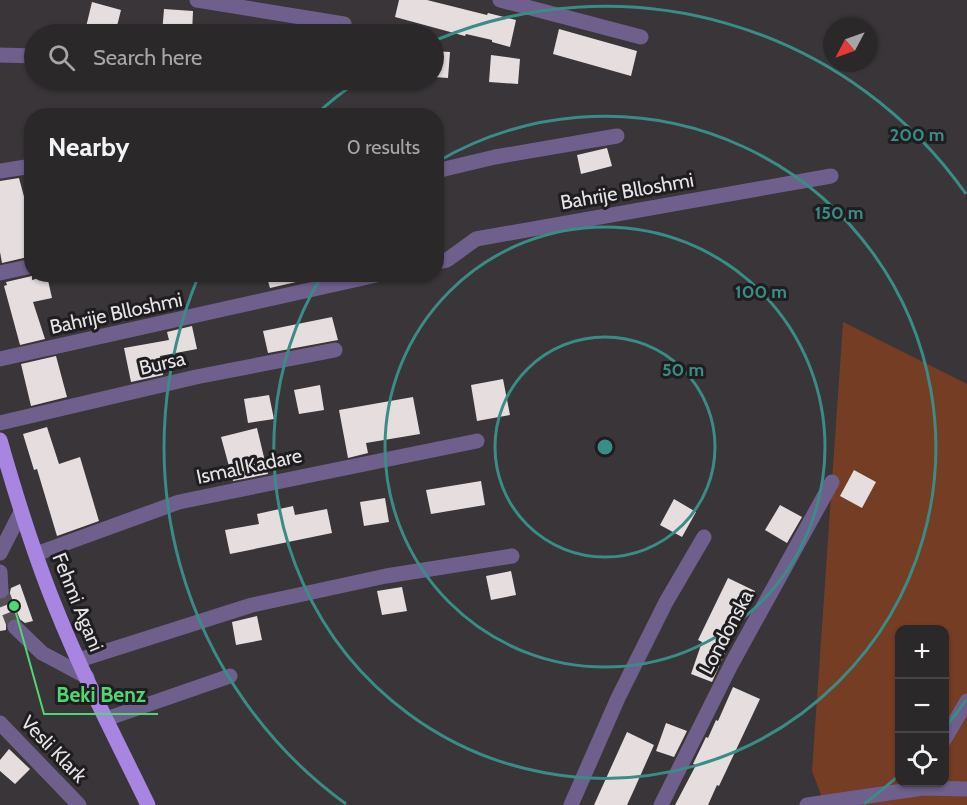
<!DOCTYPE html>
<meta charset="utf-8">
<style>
body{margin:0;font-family:Cabin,sans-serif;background:#333032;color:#f1f3f6}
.controls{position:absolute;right:18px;bottom:18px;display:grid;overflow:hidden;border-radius:12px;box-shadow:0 2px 4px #0004}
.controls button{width:54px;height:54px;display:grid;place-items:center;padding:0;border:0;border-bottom:2px solid #474447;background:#2b282a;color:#f1f3f6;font:30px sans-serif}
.compass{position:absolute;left:823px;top:18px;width:54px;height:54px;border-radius:50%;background:#2b282a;box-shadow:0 2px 4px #0004;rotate:229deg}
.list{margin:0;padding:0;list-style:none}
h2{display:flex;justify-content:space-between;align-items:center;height:78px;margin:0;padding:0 24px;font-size:26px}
h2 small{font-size:20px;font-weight:400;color:#a6a6a8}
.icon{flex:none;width:33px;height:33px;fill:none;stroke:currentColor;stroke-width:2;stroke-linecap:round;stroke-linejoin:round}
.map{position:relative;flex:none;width:967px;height:805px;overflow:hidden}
.search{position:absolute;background:#2b282a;box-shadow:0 2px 4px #0004;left:24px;top:24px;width:420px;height:66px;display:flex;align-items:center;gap:15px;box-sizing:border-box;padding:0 21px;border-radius:33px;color:#a6a6a8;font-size:22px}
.panel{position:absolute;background:#2b282a;box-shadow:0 2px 4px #0004;left:24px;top:108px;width:420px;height:174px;border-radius:24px}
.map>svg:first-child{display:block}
.green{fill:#743d24;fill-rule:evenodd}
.building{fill:#e5ddde}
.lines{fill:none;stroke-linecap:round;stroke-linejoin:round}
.minor-tunnel{stroke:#534f52;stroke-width:15;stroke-dasharray:15 8;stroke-linecap:butt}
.minor{stroke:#6f5f8c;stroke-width:15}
.major{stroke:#a785e0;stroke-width:15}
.ring{fill:none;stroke:#3a8c86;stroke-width:3}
.labels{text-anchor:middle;stroke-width:6;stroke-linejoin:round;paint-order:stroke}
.street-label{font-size:20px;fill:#e7e4e6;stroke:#1f1d1f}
.centre{fill:#3a8c86;stroke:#1f1d1f;stroke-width:3}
.ring-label{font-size:18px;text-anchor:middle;font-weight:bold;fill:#3a8c86;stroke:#1f1d1f;stroke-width:6;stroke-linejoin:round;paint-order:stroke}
.leader{fill:none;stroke:#50d674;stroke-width:2}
.callout-dot{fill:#50d674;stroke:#1f1d1f;stroke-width:2}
.callout-label{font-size:21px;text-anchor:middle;font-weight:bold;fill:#50d674;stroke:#1f1d1f;stroke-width:6;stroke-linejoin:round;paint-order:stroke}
</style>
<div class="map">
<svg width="967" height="805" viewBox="0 0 967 805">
<rect width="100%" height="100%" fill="#393538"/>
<path class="green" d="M843 322 967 384V805H825L812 771ZM900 630H944V782H900Z"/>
<path class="building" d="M399 0H427L487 15 488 13 516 20 510 47 492 42V40L466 34 465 36 395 17Z
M92 2 121 10 115 34 86 27Z
M164 9 193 11 192 34H162Z
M559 29 637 51 631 76 553 54Z
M434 51 450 52 448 78 434 77Z
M491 55 520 59 518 84 489 82Z
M607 148 612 166 581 174 577 155Z
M19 178 32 226V256L2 263 0 252V181Z
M266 274H309V279L270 288Z
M32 276V280L47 276 52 298 33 302 45 339 20 345 4 286 7 285 6 282Z
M332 317 338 340 268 353 263 331Z
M192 326 197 349 160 356 163 375 131 382 124 348 169 340 167 332Z
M56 356 67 397 31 406 21 364Z
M503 379 510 415 477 421 471 385Z
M320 385 324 410 299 414 294 390Z
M269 395 274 419 248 423 244 399Z
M413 397 420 434 366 443 368 453 348 458 339 410Z
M47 427 59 464 80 457 99 521 57 536 37 469 34 470 23 434Z
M257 428 268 474 233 481 221 437Z
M854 470 876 482 862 508 840 496Z
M481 481 485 505 431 514 426 490Z
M385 498 389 522 364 526 360 502Z
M674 499 696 512 682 537 660 525Z
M780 505 802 517 787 543 765 530Z
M293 506 295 515 327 509 332 533 230 554 225 530 259 524 257 514Z
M511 571 516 595 491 600 486 576Z
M728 578 755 591 745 614 743 613 712 682 691 674 702 642 698 640Z
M20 584 33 621 25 623 18 618H12L6 624V630L0 631V600L6 599 9 596 11 588Z
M402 587 407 611 382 615 377 591Z
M257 616 262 640 236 645 232 622Z
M733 687 760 699 719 786 717 785 708 805H675L696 765 693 764 706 737 708 738 716 720 718 721Z
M666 723 687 731 674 757 656 751Z
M627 732 654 745 633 792 627 805H594Z
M9 749 30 769 15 784 0 771V760Z"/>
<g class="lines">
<path class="minor-tunnel" d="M1 591 15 627"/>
<path class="minor" d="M197 0 344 24
M500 0 641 37
M0 55 34 56
M0 171 32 166
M436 171 495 157 617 136
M436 262 447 260 476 239 831 176
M0 273 32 266
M0 359 381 274
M0 423 196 377 335 350
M0 553 21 512
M36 554 179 502 477 441
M0 572 1 591
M15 627 42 653 87 677
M79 660 252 605 386 576 512 556
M106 719 230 676
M0 723 79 805
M944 740 967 701
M571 805 618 698 666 602 704 537
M661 805 732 663 832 482
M807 805 923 788 967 789"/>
<path class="major" d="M0 440C16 496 33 552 55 606 82 674 116 739 148 805"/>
</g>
<g class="ring">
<circle cx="605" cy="447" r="110"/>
<circle cx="605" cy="447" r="220"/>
<path d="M437 162A331 331 0 1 1 321 277"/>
<path d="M966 700A441 441 0 0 1 945 728M897 777A441 441 0 0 1 864 804M346 804A441 441 0 0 1 199 275M316 114A441 441 0 0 1 358 81M436 40A441 441 0 0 1 966 194"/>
</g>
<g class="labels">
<g class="street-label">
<text transform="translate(627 191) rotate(-10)" y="7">Bahrije Blloshmi</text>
<text transform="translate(116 313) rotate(-12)" y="7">Bahrije Blloshmi</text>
<text transform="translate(162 363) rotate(-13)" y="7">Bursa</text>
<text transform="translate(249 466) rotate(-12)" y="7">Ismal Kadare</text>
<text transform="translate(78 602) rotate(68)" y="7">Fehmi Agani</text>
<text transform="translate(726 632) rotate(-62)" y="7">Londonska</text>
<text transform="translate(54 749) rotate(46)" y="7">Vesli Klark</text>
</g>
</g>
<circle cx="605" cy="447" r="9" class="centre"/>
<g class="ring-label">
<text x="917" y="141">200 m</text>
<text x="839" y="219">150 m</text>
<text x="761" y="298">100 m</text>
<text x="683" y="376">50 m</text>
</g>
<path class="leader" d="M14 606L44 714H158"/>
<circle class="callout-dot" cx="14" cy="606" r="6"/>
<g class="callout-label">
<text x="101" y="702">Beki Benz</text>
</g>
</svg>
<div class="controls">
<button>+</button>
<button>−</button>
<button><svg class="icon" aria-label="locate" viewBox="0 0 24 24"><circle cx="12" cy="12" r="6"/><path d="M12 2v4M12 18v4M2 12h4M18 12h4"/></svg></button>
</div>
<svg class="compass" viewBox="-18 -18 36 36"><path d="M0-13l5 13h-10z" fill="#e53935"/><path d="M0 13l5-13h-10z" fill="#a6a6a8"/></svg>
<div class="search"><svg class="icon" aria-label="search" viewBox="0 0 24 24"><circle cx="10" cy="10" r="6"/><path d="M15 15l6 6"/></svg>Search here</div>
<section class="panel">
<h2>Nearby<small>0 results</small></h2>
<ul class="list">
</ul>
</section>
</div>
